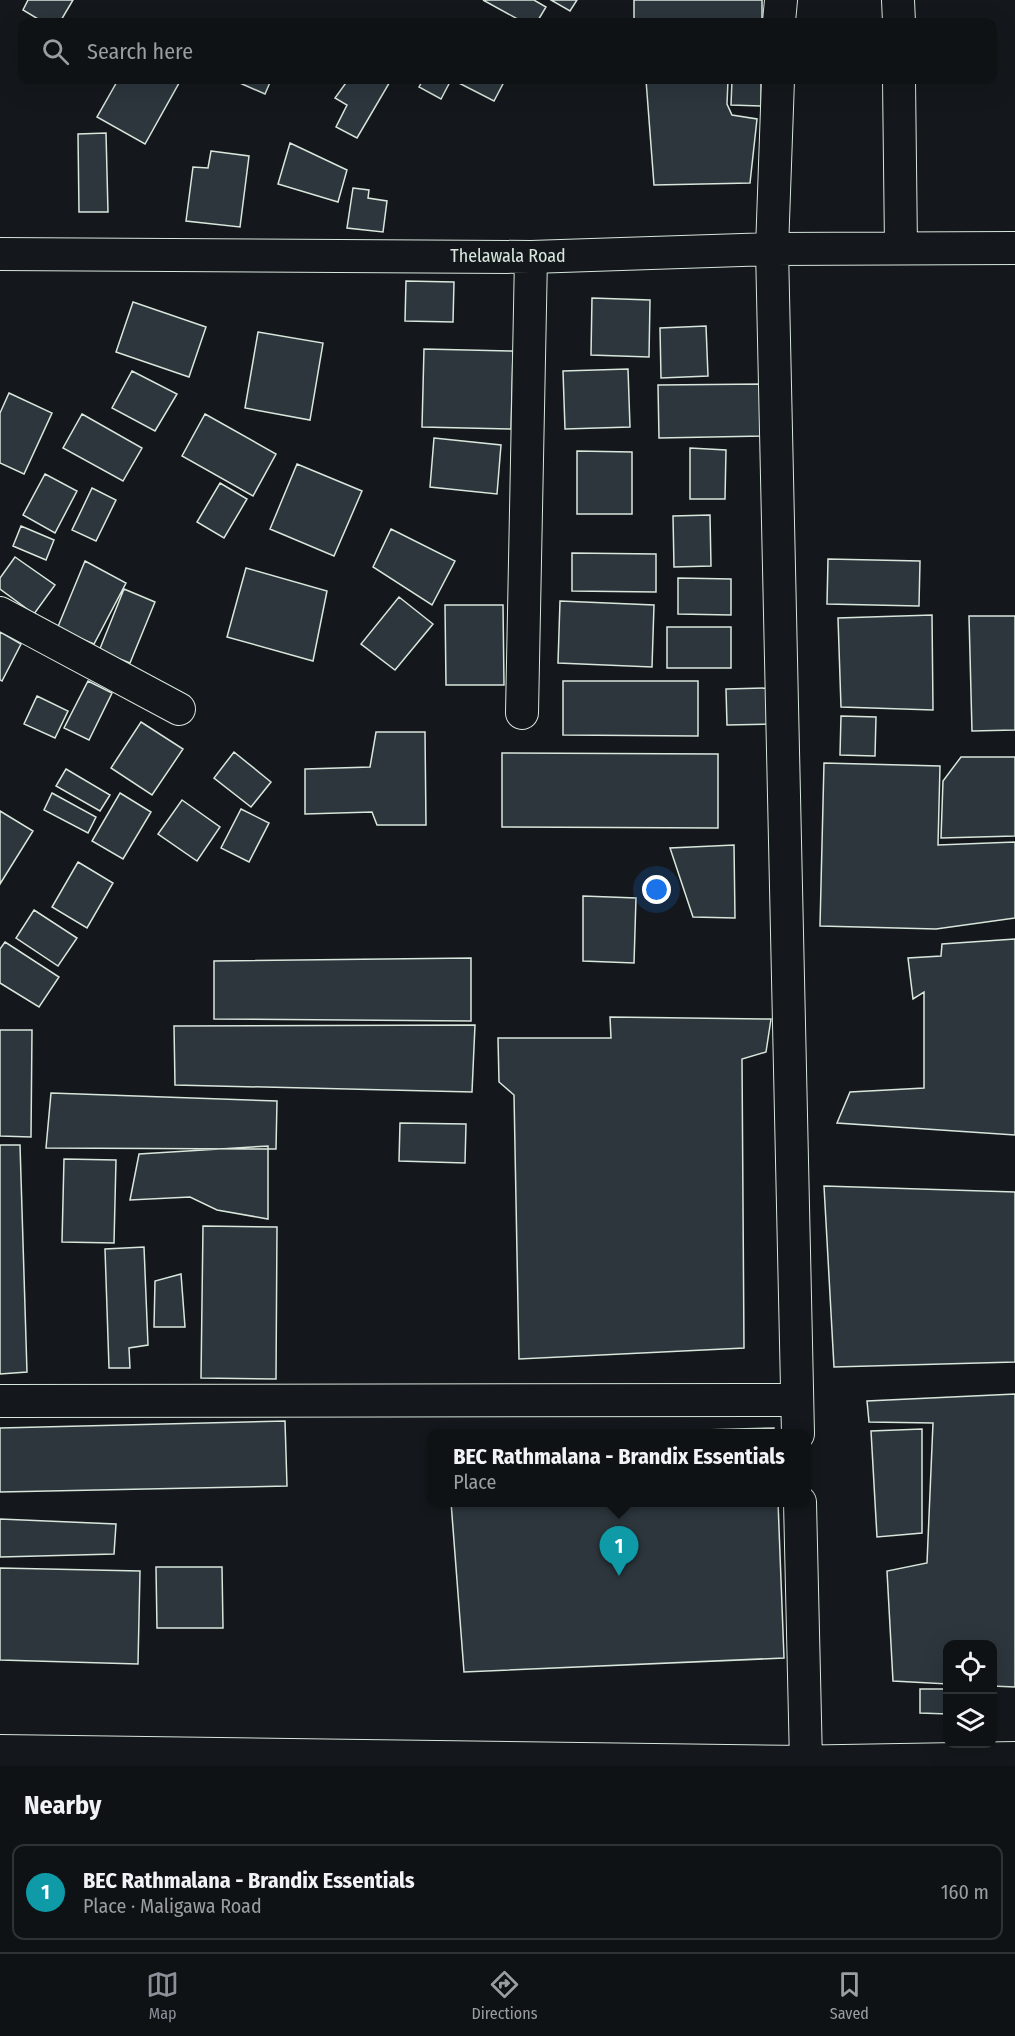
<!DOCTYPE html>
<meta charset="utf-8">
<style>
body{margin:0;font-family:"Fira Sans Condensed",sans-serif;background:#181b1e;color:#f1f3f6}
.controls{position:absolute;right:18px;bottom:18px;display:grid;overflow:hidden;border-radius:12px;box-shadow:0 6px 24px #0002}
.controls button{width:54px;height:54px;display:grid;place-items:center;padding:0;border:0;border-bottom:2px solid #2f3234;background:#0f1215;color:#f1f3f6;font:30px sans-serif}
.you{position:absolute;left:657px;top:890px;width:21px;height:21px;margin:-15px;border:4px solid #fff;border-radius:50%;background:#1a73e8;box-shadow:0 0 0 9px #1a73e833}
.badge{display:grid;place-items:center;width:39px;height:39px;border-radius:50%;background:#8c9099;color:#fff;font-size:20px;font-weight:700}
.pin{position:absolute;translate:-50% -50px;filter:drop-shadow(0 2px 3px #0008)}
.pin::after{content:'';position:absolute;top:32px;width:21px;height:18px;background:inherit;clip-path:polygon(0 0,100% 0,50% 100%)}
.popup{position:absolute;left:427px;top:1429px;width:384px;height:78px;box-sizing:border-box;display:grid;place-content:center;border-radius:12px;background:#0f1215;filter:drop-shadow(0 2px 4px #0005);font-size:20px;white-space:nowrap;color:#9b9ea0}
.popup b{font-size:22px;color:#f1f3f6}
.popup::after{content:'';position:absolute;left:50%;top:100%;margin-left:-12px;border:12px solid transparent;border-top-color:#0f1215}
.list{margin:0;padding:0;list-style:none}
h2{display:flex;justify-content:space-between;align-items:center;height:78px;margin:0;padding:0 24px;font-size:26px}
h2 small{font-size:20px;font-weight:400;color:#9b9ea0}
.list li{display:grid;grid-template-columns:39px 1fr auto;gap:18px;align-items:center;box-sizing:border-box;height:96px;margin:0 12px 12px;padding:0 12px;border:2px solid #2f3234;border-radius:12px}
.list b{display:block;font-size:22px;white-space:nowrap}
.list p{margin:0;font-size:20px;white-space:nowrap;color:#9b9ea0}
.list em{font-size:20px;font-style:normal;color:#9b9ea0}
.icon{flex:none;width:33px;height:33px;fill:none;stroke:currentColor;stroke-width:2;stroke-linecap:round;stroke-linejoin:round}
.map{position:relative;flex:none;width:1015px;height:1766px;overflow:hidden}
.search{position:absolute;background:#0f1215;box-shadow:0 6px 24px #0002;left:18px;right:18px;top:18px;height:66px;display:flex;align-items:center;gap:15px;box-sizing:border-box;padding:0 21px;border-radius:12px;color:#9b9ea0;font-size:22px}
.sheet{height:186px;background:#0f1215}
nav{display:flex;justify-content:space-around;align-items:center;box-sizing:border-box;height:84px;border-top:2px solid #2f3234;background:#0f1215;font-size:16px;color:#9b9ea0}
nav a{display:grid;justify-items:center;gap:3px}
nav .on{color:#8c9099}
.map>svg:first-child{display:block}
.building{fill:#2c363c;stroke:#d8e6dc;stroke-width:1.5}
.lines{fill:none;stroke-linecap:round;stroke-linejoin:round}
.minor-casing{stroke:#d8e6dc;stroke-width:34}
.minor{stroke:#14181c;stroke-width:32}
.labels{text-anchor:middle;stroke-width:4.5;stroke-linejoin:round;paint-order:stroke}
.street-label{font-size:18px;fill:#d8e6dc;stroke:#14181c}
</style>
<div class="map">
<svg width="1015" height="1766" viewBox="0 0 1015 1766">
<rect width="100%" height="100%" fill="#14181c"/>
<path class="building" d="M28 0H73L60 22H43L23 10Z
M483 0H534L546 7 537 22H523Z
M551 0H577L570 11Z
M634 0H762V22H634Z
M118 80H172L179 83 145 144 97 117Z
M233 80H271L265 94Z
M348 80H391L357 138 336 127 347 105 335 98Z
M423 80H451L441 99 419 87Z
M453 80H505L494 101Z
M646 80H728L727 104 732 115 757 119 750 183 654 185Z
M732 80H761V106L731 105Z
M106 133 108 212H79L78 134Z
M290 143 347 170 338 202 278 184Z
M211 151 249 156 240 227 186 221 193 167 208 168Z
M353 188 369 190 368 198 387 201 383 232 347 228Z
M406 281 454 282 453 322 405 321Z
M592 298 650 300 649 357 591 355Z
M133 302 206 327 189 377 116 352Z
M706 326 708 376 661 378 660 328Z
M258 332 323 343 310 420 245 408Z
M424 349 513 351 511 429 422 427Z
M628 369 630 427 565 429 563 371Z
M132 371 177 394 155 431 112 408Z
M764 384 765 436 659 438 658 385Z
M9 393 52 413 24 474 0 463V413Z
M82 414 142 448 123 481 63 448Z
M205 414 276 454 253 496 182 456Z
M434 438 501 445 497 494 430 487Z
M690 448 726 450 725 499H690Z
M577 451 632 452V514H577Z
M297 464 362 491 334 556 270 529Z
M45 474 77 491 55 533 23 515Z
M220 483 247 499 224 538 197 522Z
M92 488 116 500 96 541 72 530Z
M710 515 711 566 674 567 673 516Z
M21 526 54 540 46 560 13 546Z
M391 529 455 561 432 605 373 567Z
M572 553 656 554V592L572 591Z
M15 557 55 585 34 614 0 589V578Z
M828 559 920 561 919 606 827 604Z
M85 561 126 583 94 644 57 629Z
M246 568 327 591 313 661 227 637Z
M678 578 731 579V615L678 614Z
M124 589 155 602 130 663 99 651Z
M399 597 433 624 395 670 361 644Z
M560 601 654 605 652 667 558 663Z
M445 605H503L504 685H446Z
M932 615 933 710 841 707 838 618Z
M969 616H1015V730L972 731Z
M667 627H731V668H667Z
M0 632 21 644 2 681 0 680Z
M88 681 112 693 89 740 64 728Z
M563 681H698V736L563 735Z
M769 688 770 724 727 725 726 689Z
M37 696 68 711 55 738 24 724Z
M841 716 876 717 875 756 840 755Z
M141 722 183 749 152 795 111 768Z
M376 732H425L426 825H377L372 812 305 814V769L370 767Z
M234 752 271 782 251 807 214 778Z
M502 753 718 754V828L502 827Z
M961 757H1015V836L941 838 943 781Z
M824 763 940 766 938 845 1015 842V918L936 929 820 926Z
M66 769 110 795 100 811 56 786Z
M52 793 96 817 88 833 44 810Z
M120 793 151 812 123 859 92 841Z
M182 800 220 827 197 861 158 834Z
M241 809 269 823 249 862 221 848Z
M0 811 33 831 0 884Z
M734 845 735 918 693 917 670 848Z
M78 862 113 883 87 928 52 907Z
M583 896 636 898 634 963 583 961Z
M34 910 77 938 58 966 16 938Z
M1015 939V1135L837 1123 850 1092 924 1088V992L913 999 908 958 941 956 942 944Z
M5 942 59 977 39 1007 0 983V949Z
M471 958V1021L214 1019V961Z
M610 1017 771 1019 766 1052 742 1059 744 1348 519 1359 514 1095 499 1082 498 1038H611Z
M475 1025 472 1092 175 1085 174 1026Z
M0 1030H32L31 1137 0 1136Z
M51 1093 277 1101 276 1149 46 1148Z
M400 1123 466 1124 465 1163 399 1161Z
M0 1145H20L27 1372 0 1374Z
M268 1146V1219L217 1210 190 1197 130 1200 139 1154Z
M64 1159 116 1160 114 1243 62 1242Z
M824 1186 1015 1192V1362L834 1367Z
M203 1226 277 1227 276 1379 201 1378Z
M144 1247 148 1345 129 1348 130 1368H109L105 1249Z
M181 1274 185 1327H154L155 1281Z
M1015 1394V1687L992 1686V1644H948V1684L893 1681 887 1571 927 1563 933 1423 869 1422 867 1401Z
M285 1421 287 1486 0 1492V1428Z
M774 1428 773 1434H560Z
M922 1429V1533L877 1537 871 1431Z
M451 1502H778L784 1658 464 1672Z
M0 1519 116 1524 114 1554 0 1557Z
M156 1567H222L223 1628H157Z
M0 1568 140 1571 138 1664 0 1660Z
M920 1689H948V1714L920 1713Z"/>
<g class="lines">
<g class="minor-casing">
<path id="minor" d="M898 0 899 22
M779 22 781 0
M778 80 772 249 798 1434
M899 80 901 248
M0 254 531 257 772 249 1015 248
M0 613 179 709
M522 713 531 257
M0 1401 797 1400
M0 1751 806 1762 800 1502
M785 1762 1015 1758"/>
</g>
<use href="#minor" class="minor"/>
</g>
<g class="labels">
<g class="street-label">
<text x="508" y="262">Thelawala Road</text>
</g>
</g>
</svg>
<div class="controls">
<button><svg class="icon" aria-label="locate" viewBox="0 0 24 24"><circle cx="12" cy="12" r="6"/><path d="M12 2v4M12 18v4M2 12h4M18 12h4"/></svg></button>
<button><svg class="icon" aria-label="layers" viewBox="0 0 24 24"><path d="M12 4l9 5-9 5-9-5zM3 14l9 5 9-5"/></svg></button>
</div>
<div class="you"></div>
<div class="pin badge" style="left:619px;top:1576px;background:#0f9aa8">1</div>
<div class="popup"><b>BEC Rathmalana - Brandix Essentials</b>Place</div>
<div class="search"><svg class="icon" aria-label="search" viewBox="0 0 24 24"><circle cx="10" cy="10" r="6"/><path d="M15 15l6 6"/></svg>Search here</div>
</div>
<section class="sheet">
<h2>Nearby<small></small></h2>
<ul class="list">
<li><span class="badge" style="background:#0f9aa8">1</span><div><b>BEC Rathmalana - Brandix Essentials</b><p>Place · Maligawa Road</p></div><em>160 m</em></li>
</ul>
</section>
<nav>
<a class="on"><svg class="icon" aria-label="map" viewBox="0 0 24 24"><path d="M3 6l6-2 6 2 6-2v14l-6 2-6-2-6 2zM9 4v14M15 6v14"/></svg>Map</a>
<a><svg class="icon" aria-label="directions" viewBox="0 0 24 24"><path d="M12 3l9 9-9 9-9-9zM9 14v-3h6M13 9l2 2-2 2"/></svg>Directions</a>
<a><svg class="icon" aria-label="saved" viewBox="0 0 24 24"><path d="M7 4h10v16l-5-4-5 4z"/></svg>Saved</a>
</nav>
